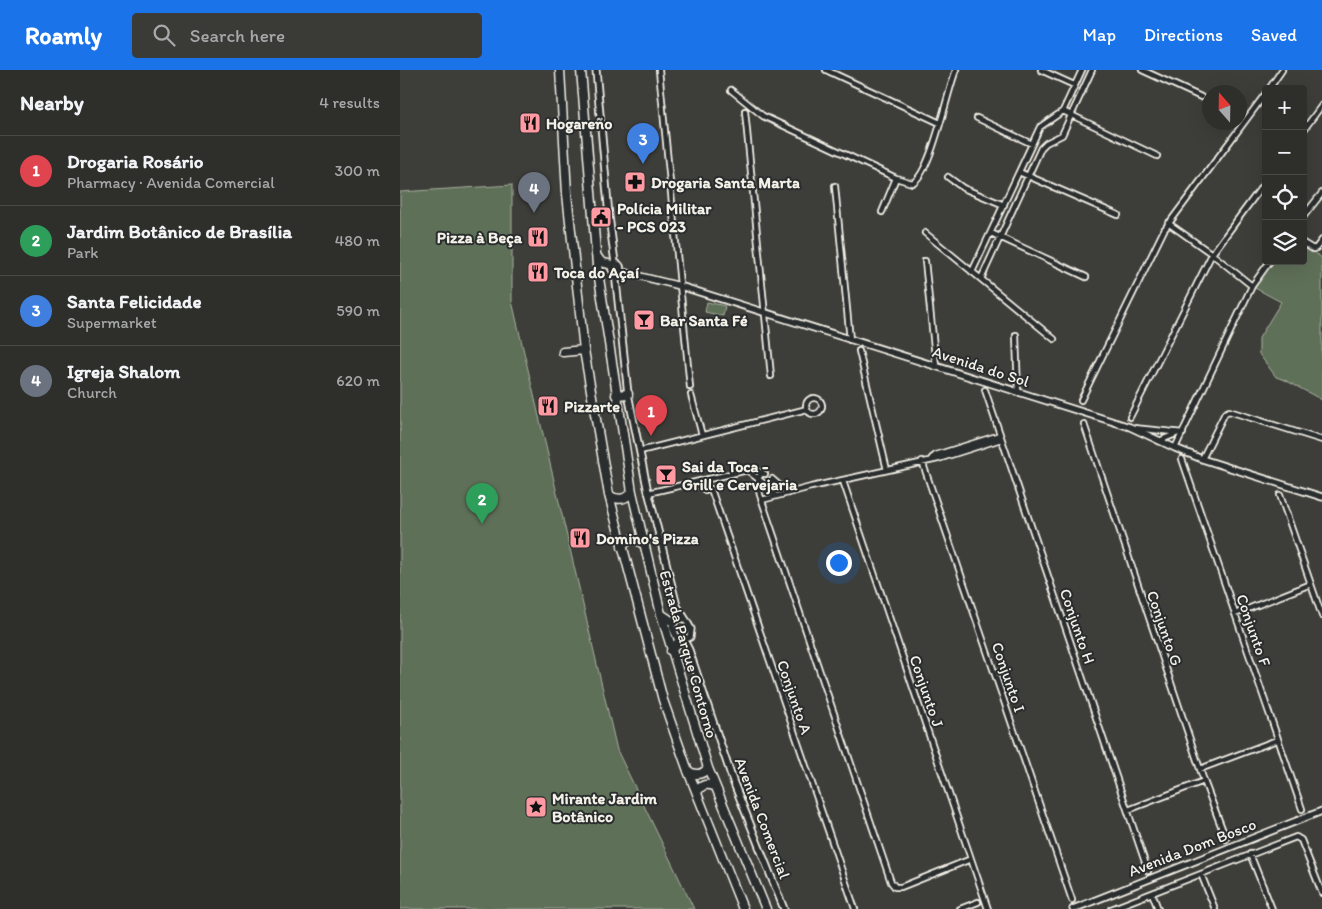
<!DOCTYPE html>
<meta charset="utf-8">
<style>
body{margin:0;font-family:Itim,sans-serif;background:#3a3a37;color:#f1f3f6}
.controls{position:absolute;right:15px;top:15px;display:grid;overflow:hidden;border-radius:5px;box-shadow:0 5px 20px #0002}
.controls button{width:45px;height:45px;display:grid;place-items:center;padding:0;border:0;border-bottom:1px solid #494a47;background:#2e2e2b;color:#f1f3f6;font:25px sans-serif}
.compass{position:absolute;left:802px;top:15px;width:45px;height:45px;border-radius:50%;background:#2e2e2b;box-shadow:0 5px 20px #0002;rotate:340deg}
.you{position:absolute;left:438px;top:492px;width:18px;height:18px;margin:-12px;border:4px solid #fff;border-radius:50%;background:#1a73e8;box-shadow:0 0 0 8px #1a73e833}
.badge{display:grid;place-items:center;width:32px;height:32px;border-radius:50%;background:#1a73e8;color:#fff;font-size:16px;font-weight:700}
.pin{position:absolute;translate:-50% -41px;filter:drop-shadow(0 1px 2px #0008)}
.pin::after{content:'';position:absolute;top:26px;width:18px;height:15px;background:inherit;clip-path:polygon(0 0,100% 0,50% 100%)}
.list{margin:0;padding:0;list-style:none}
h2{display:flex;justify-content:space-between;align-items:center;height:65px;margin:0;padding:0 20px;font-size:21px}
h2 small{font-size:16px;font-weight:400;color:#a7a8a9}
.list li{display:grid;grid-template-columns:32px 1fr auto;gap:15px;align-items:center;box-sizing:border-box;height:70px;padding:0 20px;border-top:1px solid #494a47}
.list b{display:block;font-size:19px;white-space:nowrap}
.list p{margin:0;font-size:16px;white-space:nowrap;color:#a7a8a9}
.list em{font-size:16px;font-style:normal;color:#a7a8a9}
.icon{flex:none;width:28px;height:28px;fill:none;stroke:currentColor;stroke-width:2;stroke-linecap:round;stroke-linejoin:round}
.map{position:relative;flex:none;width:922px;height:839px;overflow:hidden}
header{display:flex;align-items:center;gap:30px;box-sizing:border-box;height:70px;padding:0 25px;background:#1a73e8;color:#fff}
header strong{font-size:24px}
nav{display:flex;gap:28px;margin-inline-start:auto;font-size:18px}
.search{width:350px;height:45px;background:#3a3a37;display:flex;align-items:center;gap:12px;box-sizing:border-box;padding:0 18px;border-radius:5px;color:#a7a8a9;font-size:19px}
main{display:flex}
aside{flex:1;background:#2e2e2b}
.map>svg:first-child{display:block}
.green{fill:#5e6f58;stroke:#a9b0a0}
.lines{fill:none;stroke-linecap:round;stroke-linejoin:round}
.minor-casing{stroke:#f4f1e8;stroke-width:8}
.tertiary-casing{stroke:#f4f1e8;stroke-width:9}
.trunk-casing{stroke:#f4f1e8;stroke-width:11}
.minor{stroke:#2a2d2e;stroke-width:4.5}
.tertiary{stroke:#2a2d2e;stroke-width:5.5}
.trunk{stroke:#2a2d2e;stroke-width:8}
.labels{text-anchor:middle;stroke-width:4;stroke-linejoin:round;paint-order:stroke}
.poi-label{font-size:16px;font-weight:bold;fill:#f4f1e8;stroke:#2a2d2e;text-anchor:start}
.street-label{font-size:16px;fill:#f4f1e8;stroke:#2a2d2e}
</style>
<header>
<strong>Roamly</strong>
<div class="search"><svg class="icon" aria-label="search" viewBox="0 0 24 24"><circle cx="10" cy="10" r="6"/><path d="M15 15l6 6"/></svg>Search here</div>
<nav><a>Map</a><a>Directions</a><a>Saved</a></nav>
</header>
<main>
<aside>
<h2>Nearby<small>4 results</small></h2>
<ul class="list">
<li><span class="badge" style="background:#e0444e">1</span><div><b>Drogaria Rosário</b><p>Pharmacy · Avenida Comercial</p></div><em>300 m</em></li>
<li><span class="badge" style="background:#2e9e5b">2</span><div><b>Jardim Botânico de Brasília</b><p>Park</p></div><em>480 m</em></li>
<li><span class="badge" style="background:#3f7fe0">3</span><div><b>Santa Felicidade</b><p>Supermarket</p></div><em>590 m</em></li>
<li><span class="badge" style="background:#6b7280">4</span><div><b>Igreja Shalom</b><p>Church</p></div><em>620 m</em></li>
</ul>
</aside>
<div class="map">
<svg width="922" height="839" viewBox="0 0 922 839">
<rect width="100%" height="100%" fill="#3d3d39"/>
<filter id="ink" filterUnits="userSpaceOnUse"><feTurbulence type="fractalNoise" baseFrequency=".02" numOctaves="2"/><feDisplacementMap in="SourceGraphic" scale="10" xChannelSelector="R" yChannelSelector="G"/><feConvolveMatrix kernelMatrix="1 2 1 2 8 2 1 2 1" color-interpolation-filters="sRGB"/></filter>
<g filter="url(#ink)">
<path class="green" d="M112 115V231L217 680 294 839H0V122Z
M903 174 922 188V330L885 310 876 307 859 284V268L881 232 855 218 859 211 873 191H903Z
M307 232 325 236 323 246 305 242Z"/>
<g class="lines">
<g class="minor-casing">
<path id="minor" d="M259 0 290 317
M426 0 540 53
M641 0 674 15
M742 0 801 27
M869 19 882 0
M331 20 363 46 496 108 512 113C531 105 547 22 556 0
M345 41 371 306
M663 41 757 86
M577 48 632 74
M903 61 922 35
M619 102 718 145
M548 107 563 118 604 135
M435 116 450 270
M482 142 496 108
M903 147 922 123
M768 153 812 184 852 216
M525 163 654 269
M591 163 686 207
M903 173 913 179 916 178 922 170
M525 191 536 296
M572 202 640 57 663 41 682 0
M581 209 641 78 646 73 662 65 692 0
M616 265 618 323
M459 281 487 400
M585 320 748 801
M291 325 302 365
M406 336a8 8 0 1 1 16 0a8 8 0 1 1-16 0Z
M681 330 764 160 866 23
M730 347 812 184 866 111
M684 354 804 711 826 769
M734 358 783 363
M759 371 778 363
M775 378 852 216 870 191
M240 381 407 339
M532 388 536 385 600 365
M782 389 902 739
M802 389 825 343 829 341 922 370
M522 391 672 830
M347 400 362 412
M362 402C356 410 358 416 360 425L491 812 495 817H501L571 789
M372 409 388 423
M443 411 588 839
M294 413 305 420
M367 416 376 426
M311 419 455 839
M248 423 352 399 365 404
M880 425 922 546
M362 430 411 417 538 389 601 369
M835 544 911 514
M800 699 877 670
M728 740 804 711
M850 784 872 839
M801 804 815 839
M752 823 758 839
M560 839 578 832
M711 839 896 767 901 770 922 823"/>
</g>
<g class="tertiary-casing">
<path id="tertiary" d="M196 0 209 146 215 193
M211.5 198a4.5 4.5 0 1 1 9 0a4.5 4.5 0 1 1-9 0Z
M219 201 280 216 730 357 775 378 802 389 922 427
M215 202 228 324 247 417 277 536 286 550
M282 548 286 550 291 559 290 567 284 570 277 568 272 557 276 549Z
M284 570 289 580 333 711 384 839
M673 839 922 741"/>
</g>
<g class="trunk-casing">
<path id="trunk" d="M160 0 167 124 184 280 209 425 263 630 288 701 343 839
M181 0 197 195 232 422 261 544 308 698 366 839
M196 185 201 192 212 195
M163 282 184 280
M216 325 228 324
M209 425C218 431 225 430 232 422
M222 477C228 468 236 467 243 474
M261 544 273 552
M271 581 280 570
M288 701C296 706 302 705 308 698
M297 723C300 715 306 713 314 716"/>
</g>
<use href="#minor" class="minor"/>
<use href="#tertiary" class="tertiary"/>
<use href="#trunk" class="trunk"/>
</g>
</g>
<defs>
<g id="restaurant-square" transform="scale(1.125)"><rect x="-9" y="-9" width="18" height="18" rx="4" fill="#ff9aa2" stroke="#2a2d2e"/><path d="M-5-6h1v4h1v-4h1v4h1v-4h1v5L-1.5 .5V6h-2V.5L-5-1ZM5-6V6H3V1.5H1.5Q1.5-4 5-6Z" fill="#111"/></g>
<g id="pharmacy-square" transform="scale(1.125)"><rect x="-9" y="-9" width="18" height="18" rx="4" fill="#ff9aa2" stroke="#2a2d2e"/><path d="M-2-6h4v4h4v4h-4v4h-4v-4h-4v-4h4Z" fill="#111"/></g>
<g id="civic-square" transform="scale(1.125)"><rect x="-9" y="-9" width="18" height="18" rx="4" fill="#ff9aa2" stroke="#2a2d2e"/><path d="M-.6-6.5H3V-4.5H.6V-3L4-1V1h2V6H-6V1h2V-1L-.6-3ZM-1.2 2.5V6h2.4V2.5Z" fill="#111"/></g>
<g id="bar-square" transform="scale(1.125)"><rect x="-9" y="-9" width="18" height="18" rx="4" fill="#ff9aa2" stroke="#2a2d2e"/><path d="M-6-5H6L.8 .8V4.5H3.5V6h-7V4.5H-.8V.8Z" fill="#111"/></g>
<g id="sight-square" transform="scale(1.125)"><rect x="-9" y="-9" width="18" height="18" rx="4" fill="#ff9aa2" stroke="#2a2d2e"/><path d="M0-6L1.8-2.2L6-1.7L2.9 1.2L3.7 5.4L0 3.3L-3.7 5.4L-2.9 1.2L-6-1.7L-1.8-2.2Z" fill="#111"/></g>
</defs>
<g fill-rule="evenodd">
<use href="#restaurant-square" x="130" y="53"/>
<use href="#pharmacy-square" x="235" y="112"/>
<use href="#civic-square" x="201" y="147"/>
<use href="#restaurant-square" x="138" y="167"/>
<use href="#restaurant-square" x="138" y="202"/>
<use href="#bar-square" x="244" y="250"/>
<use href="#restaurant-square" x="148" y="336"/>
<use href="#bar-square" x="266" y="405"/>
<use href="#restaurant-square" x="180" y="468"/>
<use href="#sight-square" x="136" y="737"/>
</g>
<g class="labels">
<g class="poi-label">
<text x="146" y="59">Hogareño</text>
<text x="251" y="118">Drogaria Santa Marta</text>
<text x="217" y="144">Polícia Militar<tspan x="217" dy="18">- PCS 023</tspan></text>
<text x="122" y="173" text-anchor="end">Pizza à Beça</text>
<text x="154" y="208">Toca do Açaí</text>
<text x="260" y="256">Bar Santa Fé</text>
<text x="164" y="342">Pizzarte</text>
<text x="282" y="402">Sai da Toca -<tspan x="282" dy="18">Grill e Cervejaria</tspan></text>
<text x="196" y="474">Domino's Pizza</text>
<text x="152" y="734">Mirante Jardim<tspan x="152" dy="18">Botânico</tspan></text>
</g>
<g class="street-label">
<text transform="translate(581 296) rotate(18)" y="6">Avenida do Sol</text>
<text transform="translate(678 556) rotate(71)" y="6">Conjunto H</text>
<text transform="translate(765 558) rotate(71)" y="6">Conjunto G</text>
<text transform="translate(854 560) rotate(71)" y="6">Conjunto F</text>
<text transform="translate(289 584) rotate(74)" y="6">Estrada Parque Contorno</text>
<text transform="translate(609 607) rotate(71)" y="6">Conjunto I</text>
<text transform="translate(527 621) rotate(71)" y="6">Conjunto J</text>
<text transform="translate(395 627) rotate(71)" y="6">Conjunto A</text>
<text transform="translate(363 748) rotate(69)" y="6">Avenida Comercial</text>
<text transform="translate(792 777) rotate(-21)" y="6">Avenida Dom Bosco</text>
</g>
</g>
</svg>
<div class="controls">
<button>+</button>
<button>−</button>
<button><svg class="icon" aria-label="locate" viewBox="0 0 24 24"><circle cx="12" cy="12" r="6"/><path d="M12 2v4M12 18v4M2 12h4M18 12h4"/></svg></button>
<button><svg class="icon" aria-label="layers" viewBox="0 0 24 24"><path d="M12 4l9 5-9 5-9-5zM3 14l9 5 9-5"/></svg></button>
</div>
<svg class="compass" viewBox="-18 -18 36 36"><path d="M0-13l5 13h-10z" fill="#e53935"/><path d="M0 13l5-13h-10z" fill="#a7a8a9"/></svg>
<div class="you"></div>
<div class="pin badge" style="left:251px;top:366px;background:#e0444e">1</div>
<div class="pin badge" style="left:82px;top:454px;background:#2e9e5b">2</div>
<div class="pin badge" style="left:243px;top:94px;background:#3f7fe0">3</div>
<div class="pin badge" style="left:134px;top:143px;background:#6b7280">4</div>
</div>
</main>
